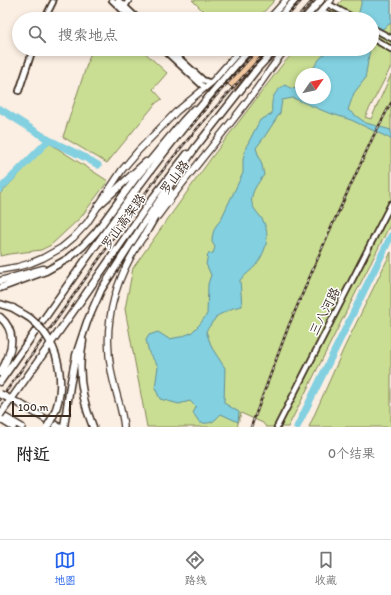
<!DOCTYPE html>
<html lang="zh">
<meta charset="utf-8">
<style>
body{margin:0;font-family:Itim,"LXGW WenKai TC",sans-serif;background:#f2f2f2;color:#222}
.compass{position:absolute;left:295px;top:68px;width:36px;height:36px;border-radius:50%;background:#fff;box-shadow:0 2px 6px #0003;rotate:56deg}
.scale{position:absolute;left:12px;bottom:10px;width:59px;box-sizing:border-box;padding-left:4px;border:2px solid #3b2a1e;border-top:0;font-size:11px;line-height:14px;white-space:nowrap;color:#3b2a1e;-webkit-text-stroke:3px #fff;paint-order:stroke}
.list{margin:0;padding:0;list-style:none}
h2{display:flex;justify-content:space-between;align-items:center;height:52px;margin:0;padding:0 16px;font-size:17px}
h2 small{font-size:13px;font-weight:400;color:#767676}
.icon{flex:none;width:22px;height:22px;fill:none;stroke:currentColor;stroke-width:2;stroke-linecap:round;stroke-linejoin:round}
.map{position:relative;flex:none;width:391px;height:427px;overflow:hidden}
.search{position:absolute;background:#fff;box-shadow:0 2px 6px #0003;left:12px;right:12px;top:12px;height:44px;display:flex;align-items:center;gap:10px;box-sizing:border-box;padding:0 14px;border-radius:22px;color:#767676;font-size:15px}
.sheet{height:112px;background:#fff}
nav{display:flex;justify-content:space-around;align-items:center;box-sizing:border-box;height:56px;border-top:1px solid #e0e0e0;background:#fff;font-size:11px;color:#767676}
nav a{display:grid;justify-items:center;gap:2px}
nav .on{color:#2563eb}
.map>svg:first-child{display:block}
.green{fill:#cade93;stroke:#828458;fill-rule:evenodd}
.water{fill:#82d0e0;stroke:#668e92}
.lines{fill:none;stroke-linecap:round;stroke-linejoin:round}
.river{stroke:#82d0e0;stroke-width:7}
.building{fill:#f1c7a0;stroke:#3b2a1e}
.minor-casing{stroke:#3b2a1e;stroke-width:8}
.major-casing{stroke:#3b2a1e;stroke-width:8}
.highway-casing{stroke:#3b2a1e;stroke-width:9}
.minor{stroke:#fff;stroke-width:4.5}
.major{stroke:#fff;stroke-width:5.5}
.highway{stroke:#fff;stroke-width:6}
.rail-casing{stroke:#3b2a1e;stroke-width:2.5}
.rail{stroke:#fff;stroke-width:1;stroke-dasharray:3;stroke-linecap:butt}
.highway-bridge-casing{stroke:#3b2a1e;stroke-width:9;stroke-linecap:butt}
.highway-bridge{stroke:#fff;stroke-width:6}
.labels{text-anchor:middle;stroke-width:3;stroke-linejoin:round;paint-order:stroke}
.street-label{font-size:13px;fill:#3b2a1e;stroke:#fff}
</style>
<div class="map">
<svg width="391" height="427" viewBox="0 0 391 427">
<rect width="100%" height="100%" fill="#fbeee2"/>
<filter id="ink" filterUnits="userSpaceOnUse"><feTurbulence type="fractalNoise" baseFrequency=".025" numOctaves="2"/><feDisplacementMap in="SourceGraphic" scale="8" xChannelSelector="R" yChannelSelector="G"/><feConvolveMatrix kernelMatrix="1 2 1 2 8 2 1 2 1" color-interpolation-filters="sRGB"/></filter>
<g filter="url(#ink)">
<path class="green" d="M192 0H275L257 19H211Z
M342 0H391V67L365 117 371 119 391 75V223L288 427H266L263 423 241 413 237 427H147L125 309 133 268 212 157 282 65 297 49H372V19H324ZM301 74H325V98H301Z
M92 49H141L167 73 153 89 162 99 156 103 107 163 63 137Z
M49 143 108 181 81 217 51 245 41 250 9 254 0 256V194Z
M391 252V427H309L344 348Z"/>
<path class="water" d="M362 0H391V23L378 32 372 44V19H354H357L359 12Z
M331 49H370L365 79 354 93 348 110 366 123 391 130V140L389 138 351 120 326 112 293 98 282 100 280 113 265 136 256 148 262 165 264 175C259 182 253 189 252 197 250 205 256 211 260 216 272 232 267 250 256 265 252 270 245 275 240 280L242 306 233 308 217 316 206 331 212 348 225 368 224 403 239 412 238 422 221 414C213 422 212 424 200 423L193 413 196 407 190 401 179 404 160 399 155 388 158 366 149 353 146 340 149 335 158 332 169 339 180 337 191 333 200 324 207 314 208 284 211 275 206 264 208 254 213 253 215 247 212 242C212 235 214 226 220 221L243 173V159L246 147 260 120 272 114C271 100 272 93 285 85 292 89 293 90 301 86V98H325V74H311C315 63 321 56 331 49Z"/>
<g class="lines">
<path class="river" d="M0 109 49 140 84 157 98 165
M0 189 49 140
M297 427 391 236"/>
</g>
<path class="building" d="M254 49H270L252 68 235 90 226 83 253 52Z"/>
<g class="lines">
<g class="minor-casing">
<path id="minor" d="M112 0 132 19
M118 0 138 19
M328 4 356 19
M124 8 129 0
M322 11 339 19
M42 19 47 14 53 2
M372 28 391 38
M372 38 391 49
M163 49 205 88
M169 49 203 80 208 82H212
M19 91 33 49
M277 427 391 204"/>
</g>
<g class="major-casing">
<path id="major" d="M269 19 286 0
M314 19 331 0
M158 216C186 177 217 141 246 103 260 86 271 66 286 49
M0 270 17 267 31 263 43 258 61 248 73 238 87 223 122 170 138 151 176 112 212 82 241 49
M0 414 22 427
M124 427C122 407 114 389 111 370 102 320 117 273 146 233"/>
</g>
<g class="highway-casing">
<path id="highway" d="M278 19 295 0
M304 19 321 0
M255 71 276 49
M98 206 146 162
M144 236 170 191
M0 281 43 269
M0 288 46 271 69 258 83 246 96 232 135 179 183 121 194 109
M87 292 152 199 187 154
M0 304 13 308
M0 317C19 333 11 355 0 373
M83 341C77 370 82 400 93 427
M0 382C80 268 157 152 250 49
M22 405 59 427
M0 419 13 427
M64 427 70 386 76 355 87 322 101 290 142 226 195 148 257 69"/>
</g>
<use href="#minor" class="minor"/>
<use href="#major" class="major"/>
<use href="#highway" class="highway"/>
<g class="rail-casing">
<path id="rail" d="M285 19 302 0
M296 19 313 0
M189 129 215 97 258 49
M0 400 144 195C182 143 226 96 268 49
M251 427 289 325 330 230 373 137 391 103"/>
</g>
<use href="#rail" class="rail"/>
<g class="highway-bridge-casing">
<path id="highway-bridge" d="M13 308C19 312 26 315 31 319 63 345 69 394 47 427
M0 394 22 405
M0 415 87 292"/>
</g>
<use href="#highway-bridge" class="highway-bridge"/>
</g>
</g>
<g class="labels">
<g class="street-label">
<text transform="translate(174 177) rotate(-53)" y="5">罗山路</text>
<text transform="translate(123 221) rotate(-54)" y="5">罗山高架路</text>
<text transform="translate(324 311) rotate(-63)" y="5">三八河路</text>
</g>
</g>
</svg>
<svg class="compass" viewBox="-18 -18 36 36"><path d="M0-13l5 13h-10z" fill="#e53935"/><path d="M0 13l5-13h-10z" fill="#767676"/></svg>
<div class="scale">100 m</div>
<div class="search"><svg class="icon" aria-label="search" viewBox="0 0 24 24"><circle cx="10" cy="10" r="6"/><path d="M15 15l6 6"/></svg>搜索地点</div>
</div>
<section class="sheet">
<h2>附近<small>0个结果</small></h2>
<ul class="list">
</ul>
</section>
<nav>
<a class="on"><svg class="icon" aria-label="map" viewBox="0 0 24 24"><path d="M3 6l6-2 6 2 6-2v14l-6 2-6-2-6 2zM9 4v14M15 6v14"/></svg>地图</a>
<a><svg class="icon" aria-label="directions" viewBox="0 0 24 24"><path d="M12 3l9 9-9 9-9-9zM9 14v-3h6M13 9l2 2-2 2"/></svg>路线</a>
<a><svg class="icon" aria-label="saved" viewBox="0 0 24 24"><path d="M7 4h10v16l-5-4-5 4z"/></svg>收藏</a>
</nav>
